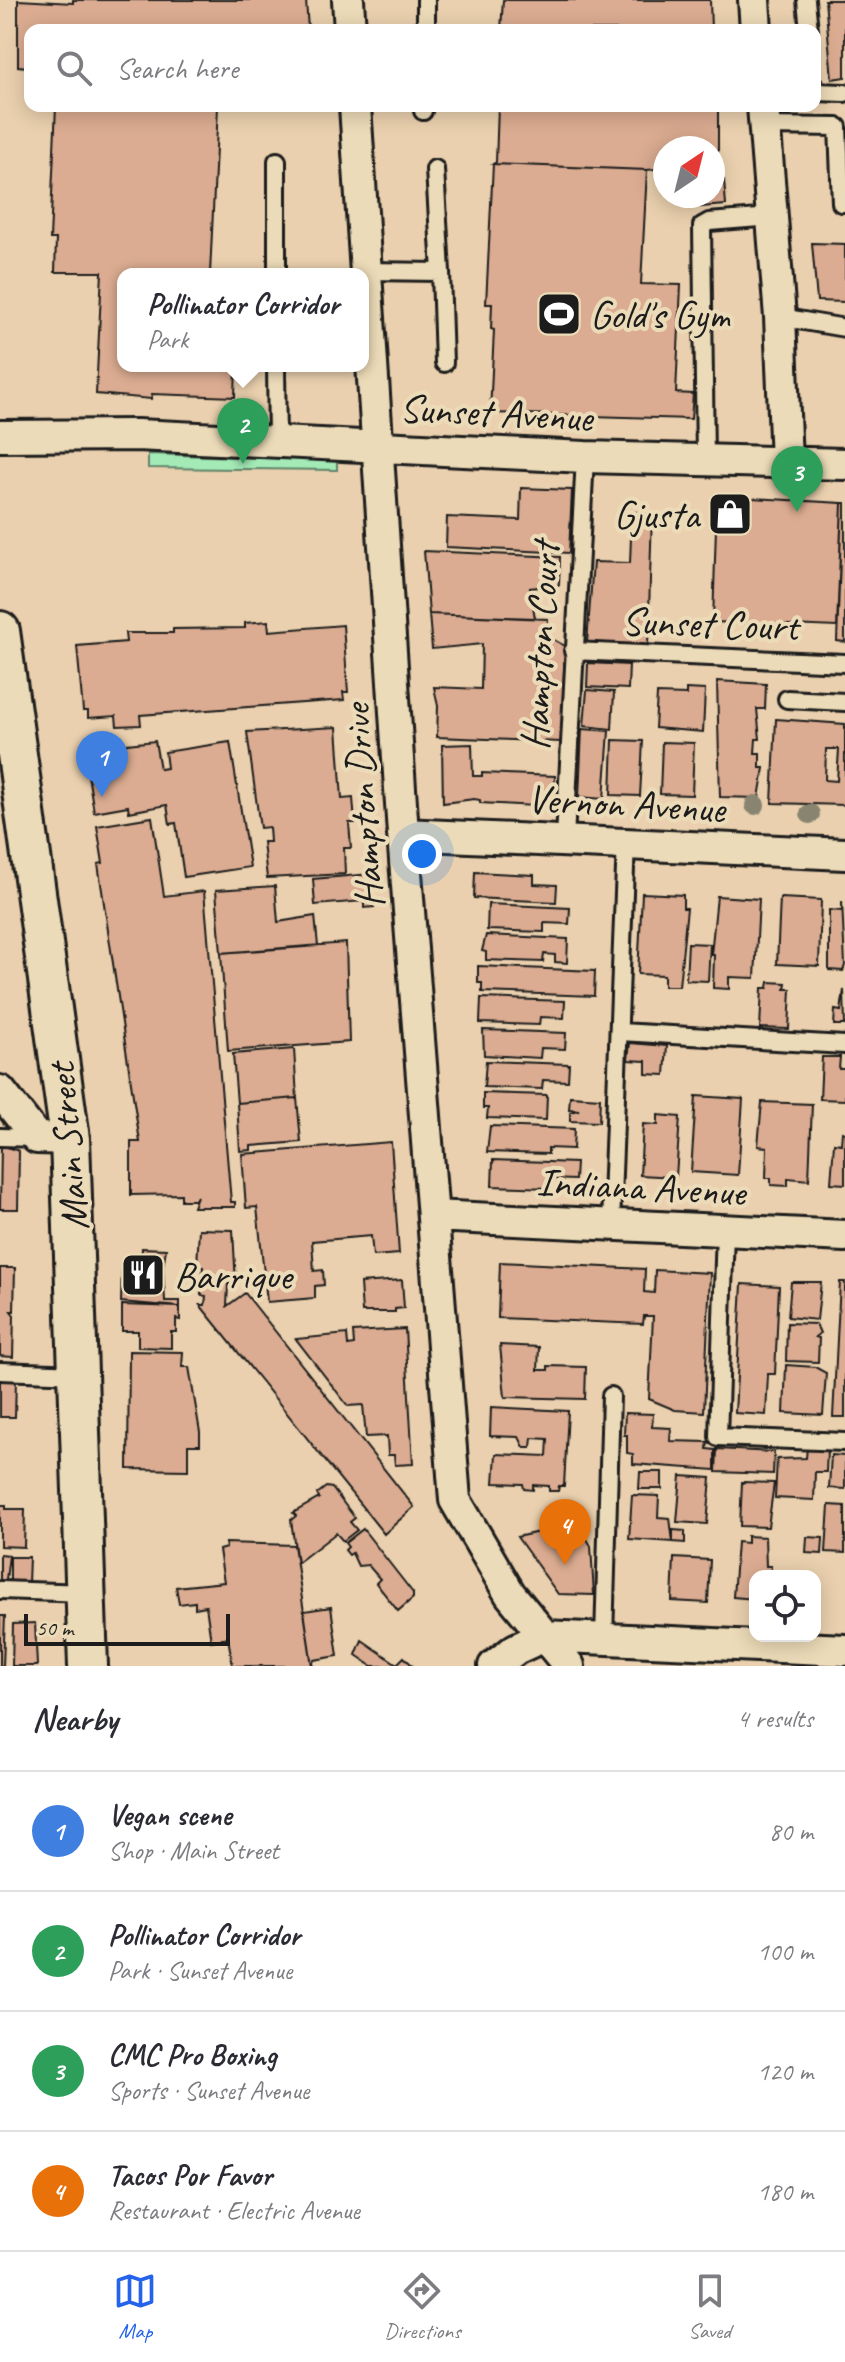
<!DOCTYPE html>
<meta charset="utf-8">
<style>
body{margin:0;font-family:Caveat,sans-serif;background:#f7f7f7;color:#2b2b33}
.controls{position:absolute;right:24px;bottom:24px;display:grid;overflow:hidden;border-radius:16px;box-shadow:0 4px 20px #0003}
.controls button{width:72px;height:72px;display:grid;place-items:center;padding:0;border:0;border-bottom:2px solid #e1e1e2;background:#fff;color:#2b2b33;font:40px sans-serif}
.compass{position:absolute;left:653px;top:136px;width:72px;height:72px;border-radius:50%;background:#fff;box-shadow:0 4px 20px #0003;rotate:35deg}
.scale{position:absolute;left:24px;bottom:20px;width:206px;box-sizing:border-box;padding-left:8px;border:4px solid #1c1c1c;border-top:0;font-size:22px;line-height:28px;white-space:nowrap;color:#1c1c1c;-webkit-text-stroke:6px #ecdbb8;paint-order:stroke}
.you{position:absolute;left:422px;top:854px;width:28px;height:28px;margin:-20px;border:6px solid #fff;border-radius:50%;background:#1a73e8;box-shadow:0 0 0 12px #1a73e833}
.badge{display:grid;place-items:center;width:52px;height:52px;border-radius:50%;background:#2563eb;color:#fff;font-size:26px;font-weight:700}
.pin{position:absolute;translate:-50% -66px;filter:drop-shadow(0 2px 4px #0008)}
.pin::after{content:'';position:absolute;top:42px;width:28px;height:24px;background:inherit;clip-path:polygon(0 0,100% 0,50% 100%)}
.popup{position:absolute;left:117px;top:268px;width:252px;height:104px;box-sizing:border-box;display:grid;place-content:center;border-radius:16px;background:#fff;filter:drop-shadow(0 2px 6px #0005);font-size:26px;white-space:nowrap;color:#7c7c81}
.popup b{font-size:30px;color:#2b2b33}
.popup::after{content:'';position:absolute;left:50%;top:100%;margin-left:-16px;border:16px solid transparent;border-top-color:#fff}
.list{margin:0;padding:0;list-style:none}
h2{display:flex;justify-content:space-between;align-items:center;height:104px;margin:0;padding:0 32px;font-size:34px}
h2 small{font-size:26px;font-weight:400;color:#7c7c81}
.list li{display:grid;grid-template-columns:52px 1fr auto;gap:24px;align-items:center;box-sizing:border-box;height:120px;padding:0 32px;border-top:2px solid #e1e1e2}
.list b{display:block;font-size:30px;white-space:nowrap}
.list p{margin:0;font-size:26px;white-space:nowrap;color:#7c7c81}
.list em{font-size:26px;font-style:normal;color:#7c7c81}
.icon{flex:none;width:44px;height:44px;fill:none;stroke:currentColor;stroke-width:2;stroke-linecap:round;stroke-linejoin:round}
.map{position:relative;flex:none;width:845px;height:1666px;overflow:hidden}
.search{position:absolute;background:#fff;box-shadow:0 4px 20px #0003;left:24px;right:24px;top:24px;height:88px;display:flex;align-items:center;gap:20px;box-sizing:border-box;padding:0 28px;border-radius:16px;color:#7c7c81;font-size:30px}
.sheet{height:584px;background:#fff}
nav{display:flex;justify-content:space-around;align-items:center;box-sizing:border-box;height:112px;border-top:2px solid #e1e1e2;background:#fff;font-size:22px;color:#7c7c81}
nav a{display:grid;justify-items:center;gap:4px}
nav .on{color:#2563eb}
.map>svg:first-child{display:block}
.green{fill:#a3eab6;stroke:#608369;stroke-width:2}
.building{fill:#dbac91;stroke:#1c1c1c;stroke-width:2;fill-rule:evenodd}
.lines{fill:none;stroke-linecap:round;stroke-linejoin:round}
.service-casing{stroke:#1c1c1c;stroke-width:22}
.minor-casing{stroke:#1c1c1c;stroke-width:36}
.tertiary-casing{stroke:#1c1c1c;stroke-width:44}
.service{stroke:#ecdbb8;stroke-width:16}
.minor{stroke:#ecdbb8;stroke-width:30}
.tertiary{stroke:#ecdbb8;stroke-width:38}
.tree{fill:#88846f}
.labels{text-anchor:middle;stroke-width:8;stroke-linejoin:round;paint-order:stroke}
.poi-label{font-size:40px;fill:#1c1c1c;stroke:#ecdbb8;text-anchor:start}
.street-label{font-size:40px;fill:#1c1c1c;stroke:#ecdbb8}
</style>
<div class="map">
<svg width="845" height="1666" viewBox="0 0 845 1666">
<rect width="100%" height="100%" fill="#ead0ae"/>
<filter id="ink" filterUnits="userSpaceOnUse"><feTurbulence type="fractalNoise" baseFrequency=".0125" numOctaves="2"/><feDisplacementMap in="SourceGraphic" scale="16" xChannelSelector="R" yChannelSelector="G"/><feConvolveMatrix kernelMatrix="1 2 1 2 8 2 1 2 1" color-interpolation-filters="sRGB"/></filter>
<g filter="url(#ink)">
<path class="green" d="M148 454 337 460V470L148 468Z"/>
<path class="building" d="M18 0 73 3V0H306L308 30H30V72H27V67L18 66Z
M503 0H710L711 30H501Z
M825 0H845V77L832 79Z
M56 106H218L210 274H123V366H236L235 397 152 394 151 399 96 394 102 272H55L56 239H50Z
M498 106H718V171H713V148H665V168L647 170 493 164 496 162Z
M493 164 647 170 641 284 681 285 676 393 693 394 691 419 490 413 494 330 491 329 492 304H486Z
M724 180 726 205 701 207V196H713V181Z
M812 243 845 244V302L817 301Z
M521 488 572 490 569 553 446 547 447 517 520 520Z
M717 496 842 503 837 627 713 622Z
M842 503H845V642L837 641Z
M632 512 652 513 648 645 587 643 593 562 630 563Z
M424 551 560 557 559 585 530 588 535 618 429 614Z
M429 614 548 619 547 636 565 646 561 742 437 737 438 706 434 687 481 689 482 644 432 649Z
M268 621 269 631 343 625 348 692H343L344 700 140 715 141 725 117 726 116 716 88 718V711H83L77 646 126 642 125 633H173V629L245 628V623Z
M588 663 629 665 628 689 587 687Z
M717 681 766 684 765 709H757L760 739H756L755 753H760V768H764L759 798 720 797Z
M686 689 705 690 703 732 655 728 657 694 686 695Z
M587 690 614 692 612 729 584 726Z
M776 719 845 724V805L772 803ZM826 749H839L837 781 825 780Z
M337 727 342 799 353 798 355 823H349L351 848H344L345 874 267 878 263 842H270L269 827 260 828 247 732Z
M582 729 609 731 604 799 579 797Z
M613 740 643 741 640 796 611 795Z
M155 741 160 769 167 768 165 752 230 742 250 867 184 877 176 823 170 824 167 805 129 812 128 806 94 812 85 756 119 750 118 745Z
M662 742 694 743 692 795 660 794Z
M472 744 473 776H482V773L555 776 554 807 480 803V800L474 799 443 803 442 745Z
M152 817 164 896 204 891 231 1202H235V1207H193L197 1196 195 1200H181V1194L131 1195V1142H140L98 864 103 863 97 826Z
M475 872 534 875V884L557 885 556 902 474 898Z
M371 874 374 907 364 908V901L315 905 313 879Z
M275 886 278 922 315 916 318 946 221 953 216 890Z
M642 893 683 895V908H687L679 986H664V975L638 974Z
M717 896 759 899 755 978 729 977V989L713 988 714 955H711Z
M780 898 821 900 819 966 777 964Z
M842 901 845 965 843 971 829 970V910L842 911Z
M488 904 570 908 569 924 544 923V932L487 930Z
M486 935 568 939 567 963 555 962V955L544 954 543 962 486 960V952L482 951Z
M346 943 349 1042 228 1051 221 953Z
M688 943 710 944 708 981 686 980Z
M478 966 595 971 594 996 482 992V983H478Z
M769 982 786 983 785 989H791L789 1029 760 1028 762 988H768Z
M844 990 845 1025H834L835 1010 841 1011Z
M481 998 565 1001 564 1018 540 1017 539 1025 480 1023Z
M483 1030 566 1033 565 1049 541 1048 540 1058 484 1055Z
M630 1043 667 1046 665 1075 646 1074V1061L628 1060Z
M294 1049 297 1098 237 1103 233 1054Z
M822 1057H840L839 1069H845V1100L820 1099Z
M486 1061 569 1064 568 1081 543 1080 542 1089 484 1087Z
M483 1093 547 1095 546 1120 487 1118 488 1108H483Z
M570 1096 600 1098 599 1122 570 1121V1112L579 1110 569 1109Z
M696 1096 743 1099 738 1175 691 1172Z
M297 1098 301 1142 251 1146V1150L240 1151 237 1103Z
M762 1102 812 1104 809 1180 788 1178V1186L771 1185V1178H766L767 1147 758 1146Z
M658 1115 680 1117 676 1177 640 1175 643 1124 658 1125Z
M490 1126 574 1129 573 1149 548 1148V1154L487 1152Z
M842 1132 845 1133V1184L831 1183 834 1143 841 1144Z
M391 1142 399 1254 373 1256 371 1236 312 1241 314 1271 323 1270 324 1285 315 1286V1298L267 1302 257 1207 246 1208 242 1154Z
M1 1145 19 1151 18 1209H0Z
M493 1160 576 1163 575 1180 550 1179V1188L492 1186Z
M199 1229 233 1230 236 1284H228L227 1306 245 1293 414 1507 384 1534 200 1305H205L206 1296 201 1295 203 1267 197 1266Z
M142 1248 166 1249 163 1267 165 1301H180V1307L121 1302 122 1267 141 1263Z
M500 1262 645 1269 644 1292 654 1293 655 1270 710 1273 704 1412 675 1410 649 1399 653 1316H644L643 1324 498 1318Z
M0 1268H15L14 1311H11L14 1315 13 1357 0 1356Z
M402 1280 404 1308 395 1309V1312H362L360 1283Z
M791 1282H821L817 1320 788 1317Z
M840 1282H845V1417H833Z
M742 1284 779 1286 775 1374H768L766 1415 735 1413Z
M122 1305 180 1307V1320L176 1319V1332H171V1348L138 1347V1331H122Z
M787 1323 816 1324 820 1333 815 1337 819 1338 818 1362 786 1361Z
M405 1329 413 1464 395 1465 394 1455H388L387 1436 366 1437 363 1405 348 1406 296 1339 347 1334 348 1346 354 1345 353 1332Z
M500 1345 539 1347 538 1370H548V1366L586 1367 585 1399 505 1397Z
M129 1351 183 1352 182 1367H189L200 1432V1445H188V1470L128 1469Z
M786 1365 815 1367 826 1373 823 1415 784 1413Z
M0 1378 16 1379 15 1417H0Z
M491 1407 568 1411 564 1486H559L558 1491H549V1486L533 1485V1490L524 1489 523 1484 494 1483 496 1454 547 1456 548 1439 532 1438 531 1447H524L519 1437 490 1436Z
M625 1413 653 1414 652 1427 671 1428 670 1441 708 1442 707 1449 715 1450V1470L633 1464V1454L627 1453V1435H624Z
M807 1447 827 1450 826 1472H815L814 1500 775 1498 777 1459 806 1458Z
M717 1449 774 1452 773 1474 716 1472Z
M831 1455 845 1456V1489L829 1488Z
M640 1472H662V1489H639Z
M681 1476 711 1478 707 1524 677 1522Z
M742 1482 774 1483 768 1527 740 1526Z
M326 1487 332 1488 355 1518 350 1522 357 1530 343 1541 336 1533 297 1563 291 1520 296 1516 293 1513 319 1498 317 1494Z
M632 1495 659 1496 658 1517 670 1518 673 1542 629 1539Z
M0 1505H6V1509H25L24 1547 0 1546Z
M829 1505 845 1506V1553L826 1552Z
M578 1523 591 1546 594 1595 558 1594 517 1537Z
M363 1529 413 1593V1598L398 1611 376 1583 380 1579 368 1565 358 1566 352 1553 349 1555 345 1550 348 1547 345 1543Z
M673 1530 685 1531V1543L673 1542Z
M747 1536 765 1537 766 1566H771L770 1576H755V1599L733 1597 737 1542 747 1543Z
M807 1537 823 1538 822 1554 806 1553Z
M225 1543 294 1545 312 1666H233L228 1638 211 1641 206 1606 195 1608V1602L179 1604 176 1587 224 1582 219 1550 226 1548Z
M0 1554 9 1555 5 1588H0Z
M10 1557H29L28 1584H10Z
M674 1558 710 1560 708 1603 672 1601Z
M331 1607 338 1656 314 1660 312 1666 304 1611Z
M0 1616H5L3 1666H0Z
M35 1623 37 1666H12L13 1624Z
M362 1640 397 1664 404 1657 413 1666H372L356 1655Z"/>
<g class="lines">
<g class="service-casing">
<path id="service" d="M806 0 809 30
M426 30V0
M815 86 816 92 845 93
M423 111 424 106
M765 126 838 127 841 203H845
M365 271 441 272 435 169
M441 272 444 363
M277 274V161
M780 317 845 328
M276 366 277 442
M705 459 702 226 709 222 772 217
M573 651 845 663
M787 699 845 702
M565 839 585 457
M620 1032 845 1045
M0 1137 37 1138
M611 1224 626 842
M725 1231 718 1437 845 1442
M0 1371 78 1374
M0 1590 86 1593
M604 1639 611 1396"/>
</g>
<g class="minor-casing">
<path id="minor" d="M348 0 350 30
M754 0 756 30
M355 106 403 834 455 1500 510 1594 569 1666
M763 106 780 317 786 462
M0 436 137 435 585 457 845 464
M403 834 845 854
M0 1091 37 1138 70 1139
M433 1216 845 1236
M494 1666 516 1649 544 1636 845 1650"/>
</g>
<g class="tertiary-casing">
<path id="tertiary" d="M0 631 70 1139 88 1666"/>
</g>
<use href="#service" class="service"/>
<use href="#minor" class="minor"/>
<use href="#tertiary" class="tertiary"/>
</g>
<g class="tree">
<circle cx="755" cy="805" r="10"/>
<circle cx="810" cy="814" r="10"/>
</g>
</g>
<defs>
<g id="stadium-square" transform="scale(2.3)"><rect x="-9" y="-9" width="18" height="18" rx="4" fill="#1c1c1c" stroke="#ecdbb8"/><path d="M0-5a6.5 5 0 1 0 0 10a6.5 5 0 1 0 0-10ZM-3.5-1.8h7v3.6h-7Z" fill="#fff"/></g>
<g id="shop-square" transform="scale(2.3)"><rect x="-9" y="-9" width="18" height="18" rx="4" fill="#1c1c1c" stroke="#ecdbb8"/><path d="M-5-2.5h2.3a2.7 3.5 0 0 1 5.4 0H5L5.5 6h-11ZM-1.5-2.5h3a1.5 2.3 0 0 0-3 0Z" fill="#fff"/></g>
<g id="restaurant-square" transform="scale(2.3)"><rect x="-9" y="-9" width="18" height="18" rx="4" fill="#1c1c1c" stroke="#ecdbb8"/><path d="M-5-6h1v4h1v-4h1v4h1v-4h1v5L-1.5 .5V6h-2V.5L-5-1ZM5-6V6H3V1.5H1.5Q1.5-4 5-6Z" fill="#fff"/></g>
</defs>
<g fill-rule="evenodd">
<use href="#stadium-square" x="559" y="314"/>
<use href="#shop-square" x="730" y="514"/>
<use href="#restaurant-square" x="143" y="1275"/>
</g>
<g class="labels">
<g class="poi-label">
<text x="590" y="328">Gold's Gym</text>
<text x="699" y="528" text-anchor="end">Gjusta</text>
<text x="174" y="1289">Barrique</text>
</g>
<g class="street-label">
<text transform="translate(496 412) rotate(3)" y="14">Sunset Avenue</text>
<text transform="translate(710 623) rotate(2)" y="14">Sunset Court</text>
<text transform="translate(539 646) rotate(-87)" y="14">Hampton Court</text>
<text transform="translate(626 803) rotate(3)" y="14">Vernon Avenue</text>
<text transform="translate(362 806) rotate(-94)" y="14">Hampton Drive</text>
<text transform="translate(67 1147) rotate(-95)" y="14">Main Street</text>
<text transform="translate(641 1186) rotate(3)" y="14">Indiana Avenue</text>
</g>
</g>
</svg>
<div class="controls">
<button><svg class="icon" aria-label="locate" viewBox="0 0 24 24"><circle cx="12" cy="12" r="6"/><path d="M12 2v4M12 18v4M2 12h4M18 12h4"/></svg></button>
</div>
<svg class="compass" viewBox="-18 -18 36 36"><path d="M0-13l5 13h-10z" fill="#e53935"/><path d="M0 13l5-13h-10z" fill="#7c7c81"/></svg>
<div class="scale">50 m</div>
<div class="you"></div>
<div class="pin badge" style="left:102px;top:797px;background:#3f7fe0">1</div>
<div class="pin badge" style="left:243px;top:464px;background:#2e9e5b">2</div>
<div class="popup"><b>Pollinator Corridor</b>Park</div>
<div class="pin badge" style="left:797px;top:512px;background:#2e9e5b">3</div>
<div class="pin badge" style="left:565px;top:1565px;background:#e8710a">4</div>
<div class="search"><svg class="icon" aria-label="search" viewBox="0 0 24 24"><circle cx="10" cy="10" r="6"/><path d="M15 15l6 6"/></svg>Search here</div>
</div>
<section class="sheet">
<h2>Nearby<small>4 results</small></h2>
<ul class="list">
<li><span class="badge" style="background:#3f7fe0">1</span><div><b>Vegan scene</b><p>Shop · Main Street</p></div><em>80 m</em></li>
<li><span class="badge" style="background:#2e9e5b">2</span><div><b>Pollinator Corridor</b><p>Park · Sunset Avenue</p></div><em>100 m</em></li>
<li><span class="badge" style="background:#2e9e5b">3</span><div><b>CMC Pro Boxing</b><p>Sports · Sunset Avenue</p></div><em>120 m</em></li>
<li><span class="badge" style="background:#e8710a">4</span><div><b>Tacos Por Favor</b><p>Restaurant · Electric Avenue</p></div><em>180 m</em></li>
</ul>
</section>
<nav>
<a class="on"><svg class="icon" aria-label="map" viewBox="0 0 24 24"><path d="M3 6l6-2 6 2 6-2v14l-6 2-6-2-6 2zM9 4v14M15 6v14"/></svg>Map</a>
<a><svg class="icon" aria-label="directions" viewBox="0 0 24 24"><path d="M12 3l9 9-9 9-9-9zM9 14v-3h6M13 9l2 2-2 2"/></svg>Directions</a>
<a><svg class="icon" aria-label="saved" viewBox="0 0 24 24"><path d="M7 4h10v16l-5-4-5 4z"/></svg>Saved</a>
</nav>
